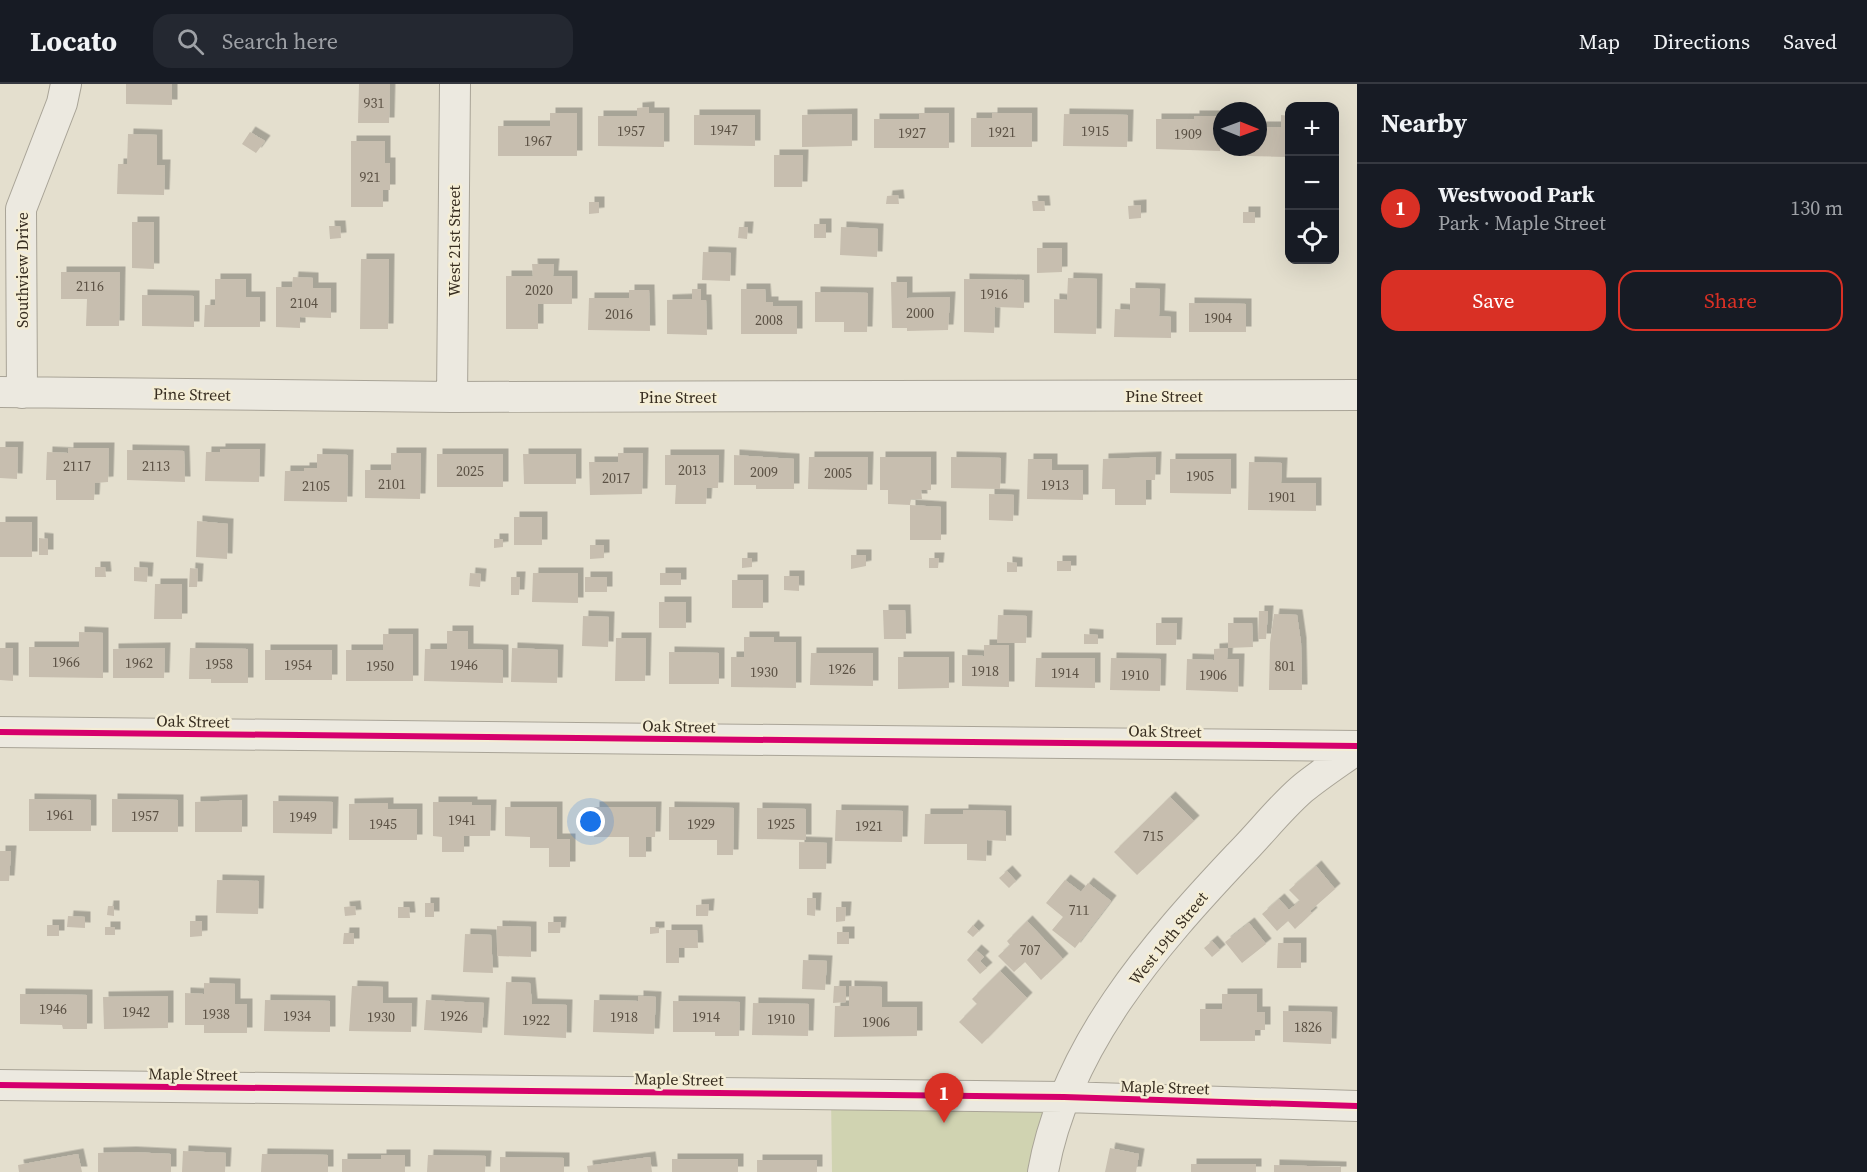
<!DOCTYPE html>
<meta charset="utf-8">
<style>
body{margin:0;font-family:"Source Serif 4",serif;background:#242831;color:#f1f3f6}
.controls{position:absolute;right:18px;top:18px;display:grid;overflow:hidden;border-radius:12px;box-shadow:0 6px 24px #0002}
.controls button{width:54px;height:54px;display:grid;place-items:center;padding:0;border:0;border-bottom:2px solid #363941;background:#171b24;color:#f1f3f6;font:30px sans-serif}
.compass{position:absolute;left:1213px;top:18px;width:54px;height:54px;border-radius:50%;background:#171b24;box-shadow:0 6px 24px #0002;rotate:91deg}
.you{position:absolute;left:591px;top:738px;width:21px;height:21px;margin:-15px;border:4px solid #fff;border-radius:50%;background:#1a73e8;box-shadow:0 0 0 9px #1a73e833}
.badge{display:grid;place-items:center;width:39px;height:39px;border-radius:50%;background:#d93025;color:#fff;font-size:20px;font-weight:700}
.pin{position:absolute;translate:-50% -50px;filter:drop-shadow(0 2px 3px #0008)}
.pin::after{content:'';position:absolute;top:32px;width:21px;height:18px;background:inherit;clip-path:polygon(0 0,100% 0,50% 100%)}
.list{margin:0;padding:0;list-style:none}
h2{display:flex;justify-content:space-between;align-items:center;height:78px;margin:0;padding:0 24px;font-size:26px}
h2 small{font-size:20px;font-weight:400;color:#9ea1a6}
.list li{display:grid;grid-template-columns:39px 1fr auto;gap:18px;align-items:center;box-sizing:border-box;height:90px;padding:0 24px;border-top:2px solid #363941}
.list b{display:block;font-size:22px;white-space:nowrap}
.list p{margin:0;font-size:20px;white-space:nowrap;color:#9ea1a6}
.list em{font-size:20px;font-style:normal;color:#9ea1a6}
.actions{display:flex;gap:12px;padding:18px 24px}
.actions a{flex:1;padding:14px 0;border:2px solid #d93025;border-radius:18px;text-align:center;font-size:21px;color:#d93025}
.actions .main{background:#d93025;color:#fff}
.icon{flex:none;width:33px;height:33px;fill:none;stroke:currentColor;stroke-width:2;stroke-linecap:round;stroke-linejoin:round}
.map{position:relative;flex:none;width:1357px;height:1088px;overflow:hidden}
header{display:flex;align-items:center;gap:36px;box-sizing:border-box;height:84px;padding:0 30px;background:#171b24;border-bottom:2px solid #363941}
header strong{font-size:28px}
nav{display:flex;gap:33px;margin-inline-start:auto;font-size:21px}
.search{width:420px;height:54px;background:#242831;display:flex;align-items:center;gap:15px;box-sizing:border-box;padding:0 21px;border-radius:18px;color:#9ea1a6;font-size:22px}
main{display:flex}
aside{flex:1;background:#171b24}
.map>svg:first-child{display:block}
.green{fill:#d0d3b1}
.building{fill:#c7beaf;filter:url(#shadow)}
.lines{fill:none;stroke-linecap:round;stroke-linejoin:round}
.minor-casing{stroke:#a9a497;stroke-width:32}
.minor{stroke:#ece9e0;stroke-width:30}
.cycleway-casing{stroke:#f4edd5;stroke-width:10}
.cycleway{stroke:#d6006c;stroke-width:6}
.labels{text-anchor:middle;stroke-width:5;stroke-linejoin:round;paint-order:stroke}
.number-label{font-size:14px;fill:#5b5144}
.street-label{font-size:16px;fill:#372d20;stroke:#f4edd5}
</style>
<header>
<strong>Locato</strong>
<div class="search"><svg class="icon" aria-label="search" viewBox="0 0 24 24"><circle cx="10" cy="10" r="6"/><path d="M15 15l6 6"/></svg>Search here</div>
<nav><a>Map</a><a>Directions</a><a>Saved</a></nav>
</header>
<main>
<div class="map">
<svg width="1357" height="1088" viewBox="0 0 1357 1088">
<defs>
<filter id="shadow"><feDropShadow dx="5.5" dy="-5.5" stdDeviation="0" flood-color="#0004"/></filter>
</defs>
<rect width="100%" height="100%" fill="#e4dfce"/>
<path class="green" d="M831 1010 1064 1013 1043 1088H832Z"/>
<path class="building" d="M126 0H172V21L126 20Z
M359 0H390L389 39H358Z
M649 23V29H664V63L598 62V32H637V24Z
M550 29H577V72H498V42H550Z
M919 29H949V64H874V35H919Z
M992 29H1032V63H971V34H992Z
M852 30V62L802 63V31Z
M1064 30 1128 31 1127 63 1063 62Z
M694 31H755V62L694 61Z
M1281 31 1290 32V73L1245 72V63H1258V43H1281Z
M1194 32H1221L1220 67 1156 65V35H1194Z
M250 48 265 57 256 69 242 60Z
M128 50 157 51V81H165L164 111 117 110 118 80H127Z
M351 57H385V79H390V106H383V123H351Z
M774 71H803L802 103H774Z
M898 111 899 120H886L887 112Z
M1032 117H1044L1045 127H1033Z
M589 118H599V129L589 130Z
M1141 121V134L1129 135 1128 122Z
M1243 128H1255V139H1243Z
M132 138H154V185L132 184Z
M814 140H826V154H814Z
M329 142H340L341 154 330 155Z
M739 143H748L747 155 738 154Z
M841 143 878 145 877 173 840 171Z
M1037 164H1062V188L1037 189Z
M703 168 731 169 730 197 702 196Z
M361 175H389L388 245H360Z
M532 180H554L553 192H572V220H538V245H506V192H533Z
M61 188H120L119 242H86L87 215H61Z
M293 193 313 194V204H331V234L300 233V244L276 243V203H292Z
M1068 194 1097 195 1096 250 1054 249V215L1067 216Z
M215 195H246V213H260V243H204L205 221H215Z
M964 195 1024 196V224L995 223 994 249 964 248Z
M891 198H907V214L950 213 948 246 907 247V244H892Z
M1130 204 1160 205 1159 232 1171 233V254L1114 253 1115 225 1130 226Z
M692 205H701V216H706L707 251 667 250V216L692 215Z
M741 205H765L766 218H773V222H797V250H741Z
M629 206H649L650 247 588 246 589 214H629Z
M815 208 868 209 867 248H844V238H815Z
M142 211 194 212V243L142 242Z
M1189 219 1246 220V248H1189Z
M0 363H18L17 395 0 394Z
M68 364H109L108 398 95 399 94 416H56V396H46L47 368 68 369Z
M220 365H260L259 398 205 397 206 368H220Z
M127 366 184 367 185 398 127 396Z
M391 369H421L420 415 365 414V386H391Z
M618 369H643L642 410 590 411 589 378H618Z
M317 370 348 371 347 418 284 417 285 387H304V384H317Z
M437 370H503V403H437Z
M523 370H576V400H524Z
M665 371H719L718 404H707L706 420H675L676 401H665Z
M734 371 794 375V405H756V401H734Z
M809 373H868L867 406 808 405Z
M880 373H931V406H921L922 415H911L910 421 888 420V406H880Z
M951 373 1001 374 1000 405 951 404Z
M1156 373 1155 396H1146V421H1115V405H1102L1103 375Z
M1028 375H1052V386H1083V416L1027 415Z
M1170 375H1231V410L1170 409Z
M1249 378 1282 379 1281 399H1316V427L1248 426Z
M989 410 1014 411 1013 437 989 436Z
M910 421 941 423V456H910Z
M514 433H542V461H514Z
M197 437 228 440 227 475 196 473Z
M0 438H32V473H0Z
M39 454 48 455V471H39Z
M494 455H503V463L494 464Z
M590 461H604V474L590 475Z
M851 471H866V482L851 485Z
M742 474H752V483L742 484Z
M929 474H939L938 484H929Z
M1057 477H1071V487H1057Z
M1007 478 1017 479V488H1007Z
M95 483H105L106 493H95Z
M134 483 148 484 147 498 134 497Z
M190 484 198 485 197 503H189Z
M470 489 481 490 480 503 469 502Z
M533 489H578V519L532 518Z
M660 489H681V501H660Z
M784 492H799V507L784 506Z
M511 493H520L519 511H511Z
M585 493H607V508H585Z
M732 496H763V524H732Z
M155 500H182V535H154Z
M659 518H686V544H659Z
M883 526H905L906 555H884Z
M1259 527H1268L1266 555H1258Z
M1274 530 1297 531 1301 559 1302 606H1269L1270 559Z
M998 531 1027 532 1026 559H997Z
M583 532 609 533 608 563 582 562Z
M1156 539H1177L1176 561H1156Z
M1228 539H1252L1253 563 1228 564Z
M447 547H468V565L503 566V599L424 597 425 565H447Z
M79 548 103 549V594L29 593V563H79Z
M383 550H413V597H346V566H383Z
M1084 550 1098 551V560H1084Z
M744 553H774V558H796V604L731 603V573H744Z
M616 554H646L645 597H615Z
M984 561H1009V603L962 602V571L984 572Z
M0 564H13V597L0 596Z
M165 564 164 594H113V565Z
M190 564 248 565V599H211V595H189Z
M512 564 558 566 557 599 511 598Z
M1228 564 1227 575H1239L1238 608 1186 606 1187 575 1214 576V565Z
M265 566H332V596H265Z
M669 568 719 569V600H669Z
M811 569H873V602L810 601Z
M898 573H949V604L898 605Z
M1036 574H1095V604L1035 603Z
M1111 574 1161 575 1160 607 1110 606Z
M1170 713 1194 737 1137 791 1114 768Z
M29 715 91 716V747H29Z
M112 715 178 716V748H112Z
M242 716V748H195V718Z
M273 717 333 718 332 750 273 749Z
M433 718H472V721H491L490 752H464V768H442V753L433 752Z
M388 719V725H417V756H349V720Z
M505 723H557V755H570V783H549V764H530V753L505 752Z
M594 723H656L655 753H646V773H629V753H594Z
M669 723 734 724 733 771H717V756H669Z
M757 724 806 725V756L757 755Z
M836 726 903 727 902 758 835 757Z
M963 726 1006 727V757L987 756 986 777 967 776V760H924L925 730H963Z
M799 758 827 759 826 785H799Z
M0 767H11L9 797H0Z
M1316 782 1335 805 1310 827 1312 829 1295 845 1288 837 1277 847 1262 830 1279 815 1289 826 1300 817 1289 806Z
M1007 787 1016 797 1009 804 999 794Z
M217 796 259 797 258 830 216 829Z
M1065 796 1081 808 1088 799 1111 817 1075 864 1052 846 1063 833 1046 819Z
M807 814H816L815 832 807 831Z
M425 819H434V833H425Z
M709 820 708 832H696V821Z
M108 822H114V832L107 831Z
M355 822 356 831 345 832 344 823Z
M398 823H409L410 834H398Z
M836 823H846L845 837 836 838Z
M68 832 85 833V844L67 843Z
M190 837H202V852L190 853Z
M1027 837 1063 875 1041 896 1025 878 1014 888 998 872 1010 861 1007 857Z
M548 838H561L560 849H548Z
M1249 839 1266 860 1242 879 1225 858Z
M47 841H59V852H47Z
M973 841 979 847 973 853 967 848Z
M497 842 531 843V873L497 872Z
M105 843H115V851H105Z
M650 843H659V849L650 850Z
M666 846H697L698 864H679V879H666Z
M837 848H849V860H837Z
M344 849H354V860H343Z
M465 850 491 851 493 889 463 888Z
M1212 857 1220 866 1212 873 1204 864Z
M1278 859H1301V884H1277Z
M976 866 984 873 980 877 987 884 980 890 967 876Z
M803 876 827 877 825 906 802 905Z
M1000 887 1027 914 982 960 959 938 977 920 972 915Z
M506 898 530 899 532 920 567 921 566 954 504 951Z
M204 899 235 900V920H247V949H204V941H185V909L204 910Z
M352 902 383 903V919H412L411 948 349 947Z
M834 902H846V918L833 919Z
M849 902 882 903V923H917V952L834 953 835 922H849Z
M20 910 87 911V945H63L62 941 20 940Z
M1222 910H1257V928H1265V946H1255V957H1200V925H1222Z
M168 912V944L104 945 103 913Z
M638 912 656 913 654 950 593 948 594 916 638 917Z
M265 916 330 917V948L264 947Z
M426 916 484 919 482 949 424 946Z
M673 917 740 918 739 952H715V948H673Z
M753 919 809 920 808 952 752 951Z
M1283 927 1332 928 1331 960 1283 958Z
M1110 1064 1139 1070 1136 1088H1105Z
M183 1067 226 1069 225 1088H182Z
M131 1068 171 1070V1088H98V1069Z
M78 1070 82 1088H19L18 1081Z
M262 1070 328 1071V1088H261Z
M381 1071H405V1088H342V1075H381Z
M428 1071 486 1072 485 1088H427Z
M500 1073 564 1074V1088H500Z
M650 1073 652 1088H588L587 1082Z
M672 1075H738V1088H672Z
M757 1076H817V1088H757Z
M1191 1080H1256V1088H1191Z
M1274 1081 1341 1083V1088H1274Z"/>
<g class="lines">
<g class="minor-casing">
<path id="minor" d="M0 308 452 313 1357 311
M22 309 21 125 62 19 66 0
M452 313 455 0
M0 648 1357 662
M0 1001 1064 1013 1357 1022
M1043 1088C1065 963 1154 861 1239 771 1260 750 1279 725 1302 705 1319 691 1339 678 1357 665"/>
</g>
<use href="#minor" class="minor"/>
<g class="cycleway-casing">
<path id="cycleway" d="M0 648 1357 662
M0 1001 1064 1013 1357 1022"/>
</g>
<use href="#cycleway" class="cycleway"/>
</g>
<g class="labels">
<g class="number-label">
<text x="374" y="24">931</text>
<text x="724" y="51">1947</text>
<text x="631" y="52">1957</text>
<text x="1095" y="52">1915</text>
<text x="1002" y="53">1921</text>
<text x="912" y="54">1927</text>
<text x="1188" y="55">1909</text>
<text x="538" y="62">1967</text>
<text x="370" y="98">921</text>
<text x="90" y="207">2116</text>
<text x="539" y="211">2020</text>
<text x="994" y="215">1916</text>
<text x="304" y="224">2104</text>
<text x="920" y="234">2000</text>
<text x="619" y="235">2016</text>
<text x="1218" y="239">1904</text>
<text x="769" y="241">2008</text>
<text x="77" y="387">2117</text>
<text x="156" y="387">2113</text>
<text x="692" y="391">2013</text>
<text x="470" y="392">2025</text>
<text x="764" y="393">2009</text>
<text x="838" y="394">2005</text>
<text x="1200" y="397">1905</text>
<text x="616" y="399">2017</text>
<text x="392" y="405">2101</text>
<text x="1055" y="406">1913</text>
<text x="316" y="407">2105</text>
<text x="1282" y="418">1901</text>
<text x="66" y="583">1966</text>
<text x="139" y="584">1962</text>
<text x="219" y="585">1958</text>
<text x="298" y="586">1954</text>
<text x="464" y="586">1946</text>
<text x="380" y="587">1950</text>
<text x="1285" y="587">801</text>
<text x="842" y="590">1926</text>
<text x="985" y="592">1918</text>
<text x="764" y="593">1930</text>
<text x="1065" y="594">1914</text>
<text x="1135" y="596">1910</text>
<text x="1213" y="596">1906</text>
<text x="60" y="736">1961</text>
<text x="145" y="737">1957</text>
<text x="303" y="738">1949</text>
<text x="462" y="741">1941</text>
<text x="383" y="745">1945</text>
<text x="701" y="745">1929</text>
<text x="781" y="745">1925</text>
<text x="869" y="747">1921</text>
<text x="1153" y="757">715</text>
<text x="1079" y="831">711</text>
<text x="1030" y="871">707</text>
<text x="53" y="930">1946</text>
<text x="136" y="933">1942</text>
<text x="216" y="935">1938</text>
<text x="297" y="937">1934</text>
<text x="454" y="937">1926</text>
<text x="381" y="938">1930</text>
<text x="624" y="938">1918</text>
<text x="706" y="938">1914</text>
<text x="781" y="940">1910</text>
<text x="536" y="941">1922</text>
<text x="876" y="943">1906</text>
<text x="1308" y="948">1826</text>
</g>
<g class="street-label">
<text transform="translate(454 157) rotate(-90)" y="6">West 21st Street</text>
<text transform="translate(22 186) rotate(-90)" y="6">Southview Drive</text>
<text transform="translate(192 310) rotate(1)" y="6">Pine Street</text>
<text x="1164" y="318">Pine Street</text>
<text x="678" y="319">Pine Street</text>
<text transform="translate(193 637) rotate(1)" y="6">Oak Street</text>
<text transform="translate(679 642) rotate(1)" y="6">Oak Street</text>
<text transform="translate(1165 647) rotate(1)" y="6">Oak Street</text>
<text transform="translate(1168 854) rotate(-51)" y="6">West 19th Street</text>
<text transform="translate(193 990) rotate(1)" y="6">Maple Street</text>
<text transform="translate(679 995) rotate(1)" y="6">Maple Street</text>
<text transform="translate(1165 1003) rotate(2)" y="6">Maple Street</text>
</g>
</g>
</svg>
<div class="controls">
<button>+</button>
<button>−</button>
<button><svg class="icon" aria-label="locate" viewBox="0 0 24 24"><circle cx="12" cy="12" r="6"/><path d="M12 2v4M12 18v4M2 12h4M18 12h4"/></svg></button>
</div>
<svg class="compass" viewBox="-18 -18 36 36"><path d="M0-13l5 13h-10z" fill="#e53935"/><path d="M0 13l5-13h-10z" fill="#9ea1a6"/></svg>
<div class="you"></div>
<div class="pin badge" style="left:944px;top:1039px">1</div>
</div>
<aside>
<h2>Nearby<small></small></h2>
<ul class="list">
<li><span class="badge">1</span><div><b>Westwood Park</b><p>Park · Maple Street</p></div><em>130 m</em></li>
</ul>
<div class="actions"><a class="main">Save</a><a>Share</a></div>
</aside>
</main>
